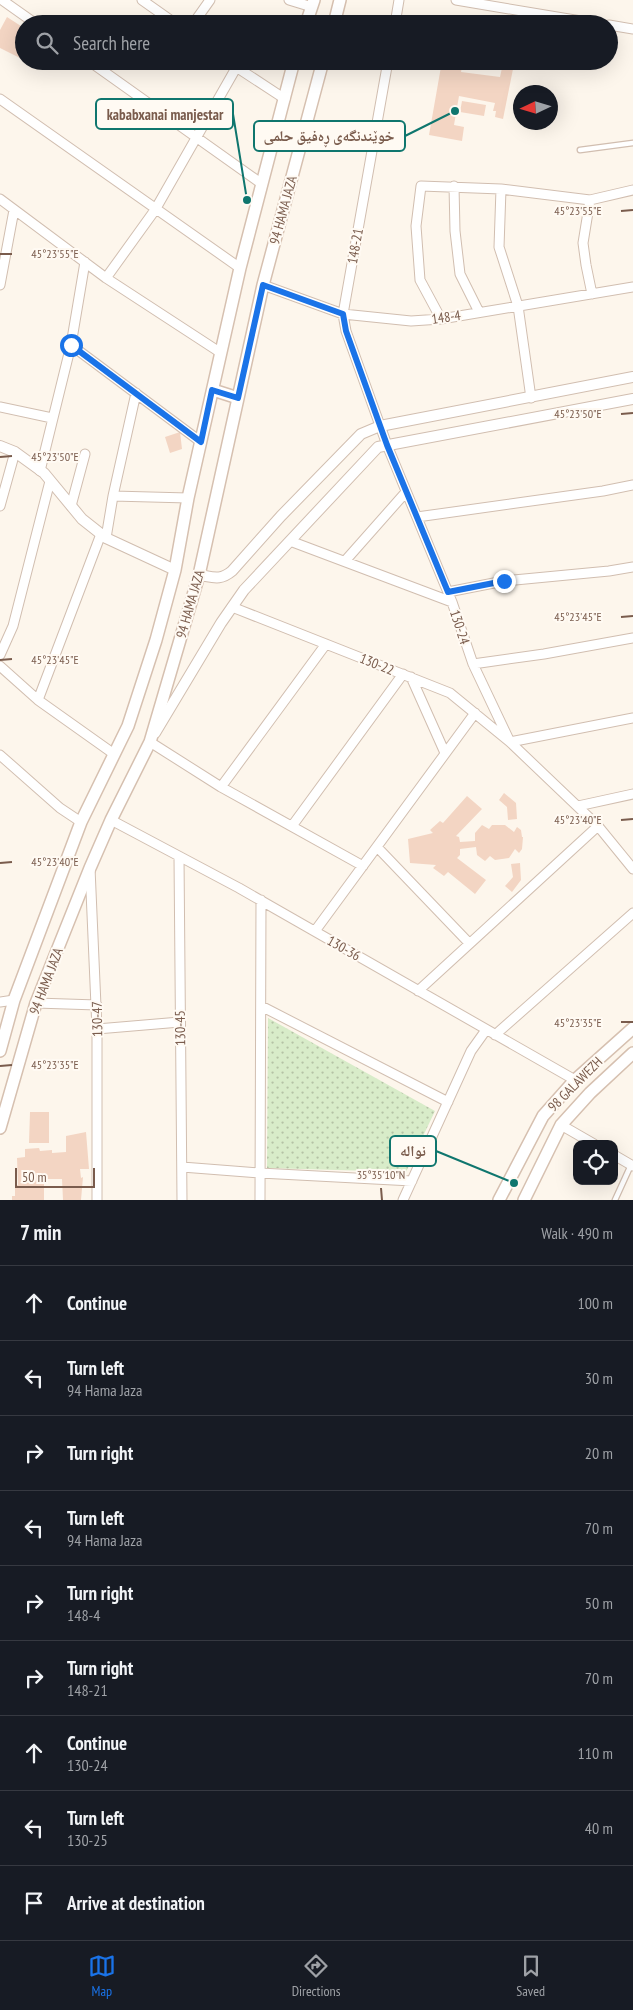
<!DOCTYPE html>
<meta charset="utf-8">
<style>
body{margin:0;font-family:"PT Sans Narrow","Noto Naskh Arabic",sans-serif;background:#20242c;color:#f1f3f6}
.controls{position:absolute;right:15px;bottom:15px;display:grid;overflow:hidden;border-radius:10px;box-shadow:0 5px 20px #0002}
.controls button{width:45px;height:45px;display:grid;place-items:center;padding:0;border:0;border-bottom:1px solid #363941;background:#171b24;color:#f1f3f6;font:25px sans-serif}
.compass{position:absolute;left:513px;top:85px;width:45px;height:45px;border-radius:50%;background:#171b24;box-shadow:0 5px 20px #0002;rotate:266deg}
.scale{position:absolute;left:15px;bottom:12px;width:80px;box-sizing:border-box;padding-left:5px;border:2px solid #7a5c4d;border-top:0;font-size:14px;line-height:18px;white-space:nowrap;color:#7a5c4d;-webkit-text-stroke:4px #fffaf3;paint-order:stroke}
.stop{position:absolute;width:15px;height:15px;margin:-11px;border:4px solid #1a73e8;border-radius:50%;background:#fff}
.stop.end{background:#1a73e8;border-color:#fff;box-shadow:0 1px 5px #0008}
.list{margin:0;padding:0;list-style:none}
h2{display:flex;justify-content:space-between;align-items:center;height:65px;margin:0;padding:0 20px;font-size:21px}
h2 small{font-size:16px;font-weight:400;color:#9ea1a6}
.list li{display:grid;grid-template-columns:32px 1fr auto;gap:15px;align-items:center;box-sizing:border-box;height:75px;padding:0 20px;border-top:1px solid #363941}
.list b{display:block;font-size:19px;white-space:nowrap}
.list p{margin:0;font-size:16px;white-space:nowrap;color:#9ea1a6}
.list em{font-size:16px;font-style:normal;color:#9ea1a6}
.icon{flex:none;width:28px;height:28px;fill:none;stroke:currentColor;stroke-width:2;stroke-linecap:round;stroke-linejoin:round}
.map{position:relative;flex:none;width:633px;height:1200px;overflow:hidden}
.search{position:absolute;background:#171b24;box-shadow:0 5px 20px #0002;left:15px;right:15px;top:15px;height:55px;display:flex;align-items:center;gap:12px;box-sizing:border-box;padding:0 18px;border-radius:28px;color:#9ea1a6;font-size:19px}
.sheet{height:740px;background:#171b24}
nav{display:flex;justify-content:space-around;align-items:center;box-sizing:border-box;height:70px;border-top:1px solid #363941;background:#171b24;font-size:14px;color:#9ea1a6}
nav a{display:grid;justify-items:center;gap:2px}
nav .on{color:#1a73e8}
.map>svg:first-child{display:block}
.park{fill:url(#park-dots)}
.building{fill:#f3d5c3}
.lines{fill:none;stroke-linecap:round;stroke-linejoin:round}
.service-casing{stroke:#d1beb0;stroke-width:7}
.minor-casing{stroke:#d1beb0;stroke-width:11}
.tertiary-casing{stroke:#d1beb0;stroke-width:12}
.secondary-casing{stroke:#d6c0b0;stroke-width:14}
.service{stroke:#fff;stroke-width:4.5}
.minor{stroke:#fff;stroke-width:9}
.tertiary{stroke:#fff;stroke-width:10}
.secondary{stroke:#fff;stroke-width:11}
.route{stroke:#1a73e8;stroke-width:6}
.ticks{fill:none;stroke:#7a5c4d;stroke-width:2}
.labels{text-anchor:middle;stroke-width:4;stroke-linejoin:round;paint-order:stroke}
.street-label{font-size:14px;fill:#7a5c4d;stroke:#fffaf3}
.ticks-label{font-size:12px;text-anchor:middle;fill:#7a5c4d;stroke:#fffaf3;stroke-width:4;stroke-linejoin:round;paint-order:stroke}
.leader{fill:none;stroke:#0f766e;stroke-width:2}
.callout-dot{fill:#0f766e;stroke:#fffaf3;stroke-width:2}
.callout{fill:#fffaf3;stroke:#0f766e;stroke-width:2}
.callout-label{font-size:15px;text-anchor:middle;font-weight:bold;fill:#7a5c4d}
</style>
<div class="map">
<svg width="633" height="1200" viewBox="0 0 633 1200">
<defs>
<pattern id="park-dots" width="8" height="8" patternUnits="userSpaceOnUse" patternTransform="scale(1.25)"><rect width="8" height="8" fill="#d8ecc9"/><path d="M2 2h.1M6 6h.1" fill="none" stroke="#b4c2a5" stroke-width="1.8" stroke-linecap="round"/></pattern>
</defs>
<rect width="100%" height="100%" fill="#fdf6ec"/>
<path class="park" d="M268 1018 435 1111 406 1172 267 1168Z"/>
<path class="building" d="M7 17 24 28V60L0 48V30Z
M442 61H463L461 72 500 77 502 68 506 69 507 63 514 64 503 119 495 117 496 111H493L495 103 459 96 454 125 464 127 462 141 429 135Z
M462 101 486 105 484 116 460 112Z
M180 432 182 449 170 453 165 437Z
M504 793 516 803 517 819 508 820 507 807 499 800Z
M467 796 482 809 456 836 459 837 460 842 475 841V833L482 825 489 829 492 825H505L514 832 517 827 521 830 522 837H523L522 849 519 853 515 849 509 858 495 860 490 856 485 861 477 855 476 847 460 849V855L457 858 486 880 475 894 448 872 444 876 433 868 436 865 410 863 408 839 433 833 430 830 440 821 443 823Z
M520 863 521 880 512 892 505 886 513 877 511 864Z
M30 1112H49V1143H29Z
M86 1132 89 1169H80L81 1178 83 1177 81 1200H63L62 1179H44V1200H12V1196H15V1185H18L17 1158 25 1157V1149L39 1148 40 1151 52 1150V1153L66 1152V1136Z"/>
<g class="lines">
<g class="service-casing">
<path id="service" d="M580 150 633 143
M615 1200 631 1165"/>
</g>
<g class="minor-casing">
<path id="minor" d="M2 0 36 24
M142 0 176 24
M289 0 312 7
M456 0 599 24
M193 24 210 0
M395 24 399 0
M609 25 633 29
M89 61 262 184
M227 61 285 99
M388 61 343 314 346 331 387 445 452 602 473 664 510 742
M0 99 240 268
M454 186 455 231 460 274 479 312
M501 189 499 247 518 306 531 398
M0 199 106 278 221 353
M590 200 583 243 586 265 592 294
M106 278 155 210 236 68
M0 285 14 210
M263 285 343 314 411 321 441 319 633 287
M441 319 420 280 416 226 421 186 501 189 590 200 633 190
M71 345 201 442
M0 407 52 418
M40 471 71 345 85 262
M113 496 136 393
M0 506 15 452
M71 506 85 454
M417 517 603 491 633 485
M106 538 113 496 188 498
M290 541 452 602
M345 561 406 492
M448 592 504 581 609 571 633 567
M232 607 450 693 510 742 598 826 633 869
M0 655 13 626 50 481
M473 664 544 654 633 638
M0 666 38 700 114 754
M411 677 445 753
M38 700 101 534
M150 742 221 787 363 866
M510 742 633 718
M0 755 60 808 81 822
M221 787 326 644
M578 806 633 794
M111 820 239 888 575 1080
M292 826 403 674
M377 847 469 943
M179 857 182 1200
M90 868 97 1029V1200
M315 931 475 713
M418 991 598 826
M0 1002 14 1000
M36 1003 97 1005
M261 1006 448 1102
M97 1029 180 1022
M495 1035 633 913
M561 1125 594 1144
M614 1155 633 1166
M182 1167 260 1173 412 1181
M260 1200 261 900
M403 1200 471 1051 486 1030"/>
</g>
<g class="tertiary-casing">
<path id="tertiary" d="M0 446 15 452 44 473 82 519 106 538 175 570
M199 575C213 577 220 581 232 571L281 516 361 434 380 426 633 377
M155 733 221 623 244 590 378 447 633 399"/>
</g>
<g class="secondary-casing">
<path id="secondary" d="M306 24 314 0
M334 24 340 0
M213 390 238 398
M0 1051 14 1000 81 822 128 726 156 640 175 570 188 498 240 268 294 61
M0 1128 36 1003 90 868 111 820 150 742 199 575 263 285 323 61
M499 1200 543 1116 575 1080 633 1028
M524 1200 561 1125 590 1093 633 1053"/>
</g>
<use href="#service" class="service"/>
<use href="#minor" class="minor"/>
<use href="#tertiary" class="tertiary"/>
<use href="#secondary" class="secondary"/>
</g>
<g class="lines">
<path class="route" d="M71 345 201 442 212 390 238 398 263 285 343 314 346 331 387 445 448 592 504 581"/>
</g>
<path class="ticks" d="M621 211 633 210M0 254H12M621 414 633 413M0 457 12 456M621 617 633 616M0 660 12 659M621 820 633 819M0 863 12 862M621 1022H633M0 1066 12 1065M381 1188 382 1200"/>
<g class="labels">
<g class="street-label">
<text transform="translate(283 210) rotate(-75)" y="5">94 HAMA JAZA</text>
<text transform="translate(355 246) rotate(-80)" y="5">148-21</text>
<text transform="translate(446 317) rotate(-8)" y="5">148-4</text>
<text transform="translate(190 604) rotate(-74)" y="5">94 HAMA JAZA</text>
<text transform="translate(460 627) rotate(72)" y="5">130-24</text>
<text transform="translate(377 664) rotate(22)" y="5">130-22</text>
<text transform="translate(344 948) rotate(30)" y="5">130-36</text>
<text transform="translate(46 981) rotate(-69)" y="5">94 HAMA JAZA</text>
<text transform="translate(97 1019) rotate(-91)" y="5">130-47</text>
<text transform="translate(180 1028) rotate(-91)" y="5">130-45</text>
<text transform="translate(575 1084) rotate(-45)" y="5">98 GALAWEZH</text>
</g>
</g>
<g class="ticks-label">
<text x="578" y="215">45°23'55"E</text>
<text x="55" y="258">45°23'55"E</text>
<text x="578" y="418">45°23'50"E</text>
<text x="55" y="461">45°23'50"E</text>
<text x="578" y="621">45°23'45"E</text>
<text x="55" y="664">45°23'45"E</text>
<text x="578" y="824">45°23'40"E</text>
<text x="55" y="866">45°23'40"E</text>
<text x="578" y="1027">45°23'35"E</text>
<text x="55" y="1069">45°23'35"E</text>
<text x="381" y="1179">35°35'10"N</text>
</g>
<path class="leader" d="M247 200L233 114M455 111L405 136M514 1183L436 1151"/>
<g class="callout-dot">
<circle cx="247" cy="200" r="5"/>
<circle cx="455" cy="111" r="5"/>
<circle cx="514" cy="1183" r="5"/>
</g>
<g class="callout">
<rect x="96" y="99" width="137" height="30" rx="5"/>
<rect x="254" y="121" width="151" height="30" rx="5"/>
<rect x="390" y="1136" width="46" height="30" rx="5"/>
</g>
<g class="callout-label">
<text x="165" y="120">kababxanai manjestar</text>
<text x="329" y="141">خوێندنگەی ڕەفیق حلمی</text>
<text x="413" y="1156">نواله</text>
</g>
</svg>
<div class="controls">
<button><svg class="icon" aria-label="locate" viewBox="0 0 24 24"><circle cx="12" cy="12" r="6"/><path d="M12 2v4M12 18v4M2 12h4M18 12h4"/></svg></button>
</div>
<svg class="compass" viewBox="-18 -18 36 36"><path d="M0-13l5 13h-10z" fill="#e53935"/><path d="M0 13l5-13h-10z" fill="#9ea1a6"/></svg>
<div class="scale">50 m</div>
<div class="stop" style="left:71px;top:345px"></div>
<div class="stop end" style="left:504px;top:581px"></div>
<div class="search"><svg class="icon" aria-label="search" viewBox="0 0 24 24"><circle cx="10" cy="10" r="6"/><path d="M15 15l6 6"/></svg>Search here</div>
</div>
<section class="sheet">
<h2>7 min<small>Walk · 490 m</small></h2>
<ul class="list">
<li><svg class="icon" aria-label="ahead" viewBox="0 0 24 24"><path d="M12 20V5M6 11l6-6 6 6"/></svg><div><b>Continue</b></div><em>100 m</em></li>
<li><svg class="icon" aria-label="left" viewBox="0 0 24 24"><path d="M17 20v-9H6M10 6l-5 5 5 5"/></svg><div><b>Turn left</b><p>94 Hama Jaza</p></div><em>30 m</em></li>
<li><svg class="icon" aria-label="right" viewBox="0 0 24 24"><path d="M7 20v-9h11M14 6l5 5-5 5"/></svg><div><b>Turn right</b></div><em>20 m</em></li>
<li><svg class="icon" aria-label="left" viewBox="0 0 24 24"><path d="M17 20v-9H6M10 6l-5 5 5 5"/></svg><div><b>Turn left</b><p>94 Hama Jaza</p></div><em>70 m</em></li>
<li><svg class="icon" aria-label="right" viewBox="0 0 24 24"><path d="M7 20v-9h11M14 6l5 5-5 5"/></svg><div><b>Turn right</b><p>148-4</p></div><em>50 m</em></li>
<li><svg class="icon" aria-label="right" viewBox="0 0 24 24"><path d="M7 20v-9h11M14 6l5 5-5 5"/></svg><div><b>Turn right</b><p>148-21</p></div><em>70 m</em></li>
<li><svg class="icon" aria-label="ahead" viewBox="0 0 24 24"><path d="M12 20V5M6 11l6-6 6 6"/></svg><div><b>Continue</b><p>130-24</p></div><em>110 m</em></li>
<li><svg class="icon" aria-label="left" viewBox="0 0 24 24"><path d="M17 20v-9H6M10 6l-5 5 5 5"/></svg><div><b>Turn left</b><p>130-25</p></div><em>40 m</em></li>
<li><svg class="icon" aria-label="arrive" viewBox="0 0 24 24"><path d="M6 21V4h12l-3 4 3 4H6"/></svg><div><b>Arrive at destination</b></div></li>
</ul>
</section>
<nav>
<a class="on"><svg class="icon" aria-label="map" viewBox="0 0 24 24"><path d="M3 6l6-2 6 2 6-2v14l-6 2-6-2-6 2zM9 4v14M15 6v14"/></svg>Map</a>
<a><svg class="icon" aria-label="directions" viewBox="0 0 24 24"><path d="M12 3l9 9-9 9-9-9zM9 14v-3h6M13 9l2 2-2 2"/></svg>Directions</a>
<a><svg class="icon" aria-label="saved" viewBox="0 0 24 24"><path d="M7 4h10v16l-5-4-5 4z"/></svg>Saved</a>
</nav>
